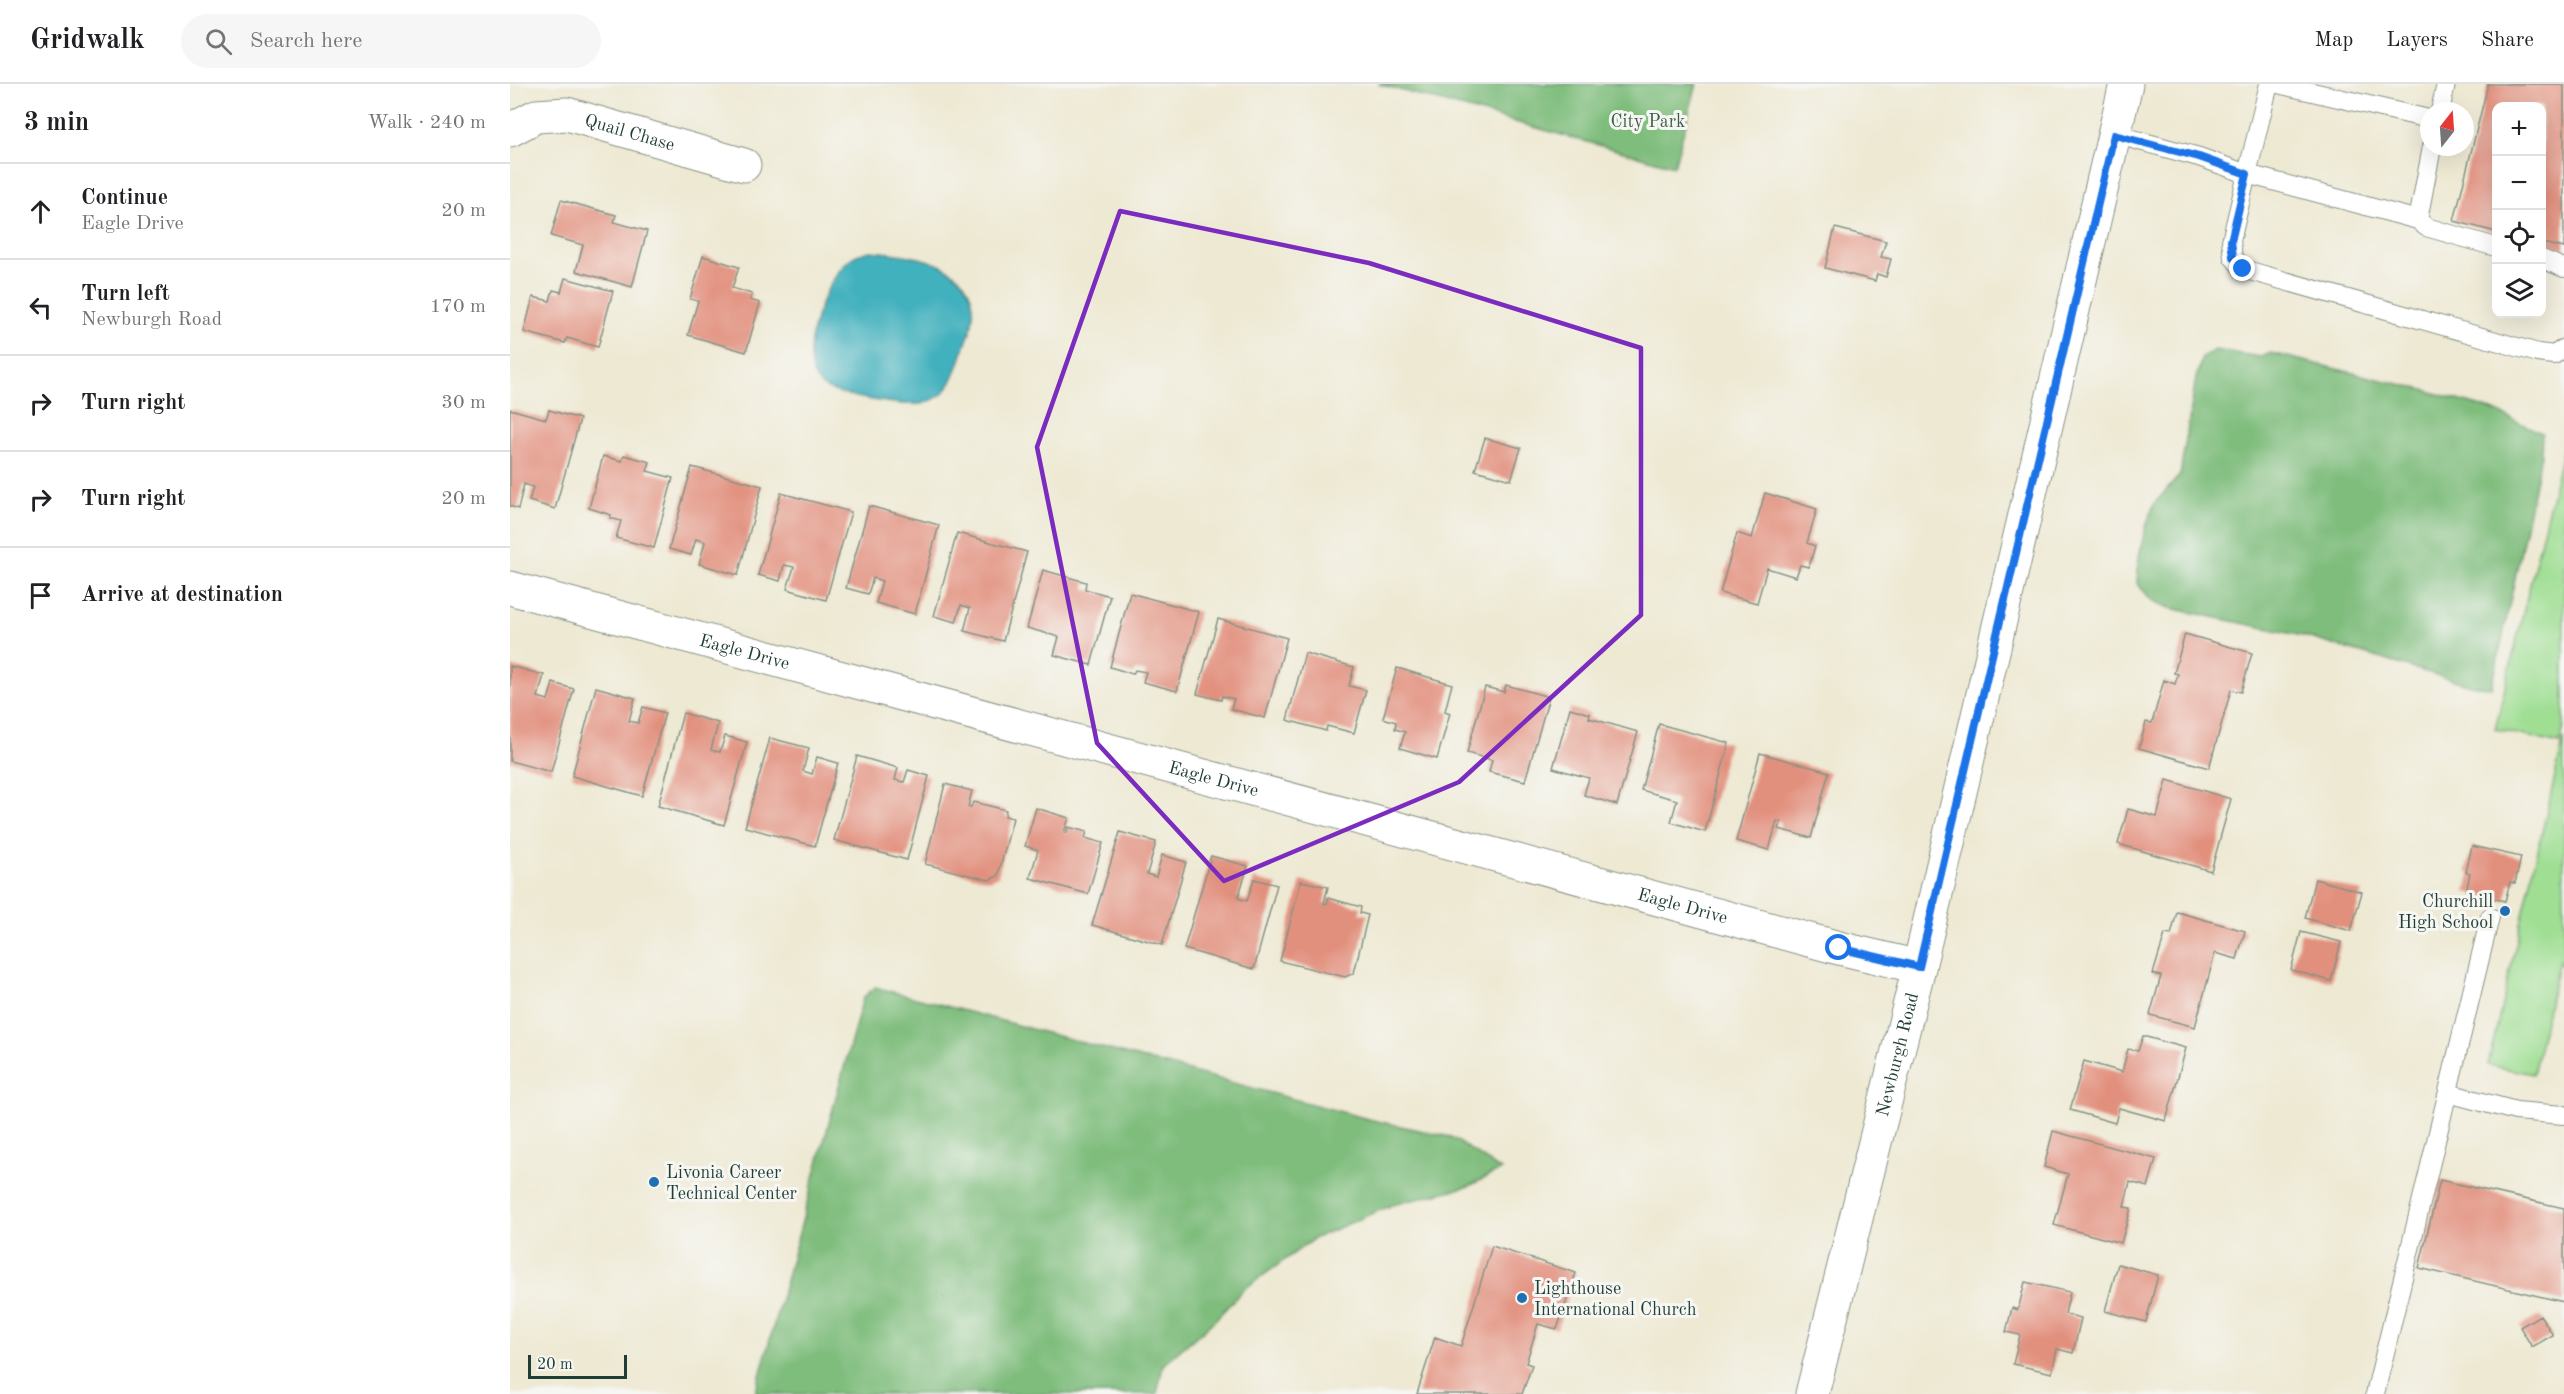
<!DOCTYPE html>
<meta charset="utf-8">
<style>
body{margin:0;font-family:"Old Standard TT",serif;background:#f6f6f6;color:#202124}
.controls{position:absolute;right:18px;top:18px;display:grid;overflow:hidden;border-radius:12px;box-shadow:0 6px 24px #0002}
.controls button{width:54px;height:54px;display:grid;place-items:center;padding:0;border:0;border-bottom:2px solid #e0e0e0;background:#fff;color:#202124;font:30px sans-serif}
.compass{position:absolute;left:1910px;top:18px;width:54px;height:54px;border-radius:50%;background:#fff;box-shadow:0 6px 24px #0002;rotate:17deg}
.scale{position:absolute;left:18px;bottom:15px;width:99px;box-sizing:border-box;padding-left:6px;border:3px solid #1f3d34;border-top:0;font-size:16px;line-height:21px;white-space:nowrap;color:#1f3d34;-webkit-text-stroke:4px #f6f6f2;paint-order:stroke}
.stop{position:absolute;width:18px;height:18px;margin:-14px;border:4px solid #1a73e8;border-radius:50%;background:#fff}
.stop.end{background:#1a73e8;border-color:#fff;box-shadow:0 2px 6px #0008}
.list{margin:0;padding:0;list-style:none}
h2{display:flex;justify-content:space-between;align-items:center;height:78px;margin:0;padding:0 24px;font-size:26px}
h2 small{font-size:20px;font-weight:400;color:#757577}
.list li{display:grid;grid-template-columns:39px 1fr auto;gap:18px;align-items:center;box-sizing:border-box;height:96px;padding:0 24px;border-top:2px solid #e0e0e0}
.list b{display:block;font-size:22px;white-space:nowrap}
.list p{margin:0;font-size:20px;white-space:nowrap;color:#757577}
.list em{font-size:20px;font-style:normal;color:#757577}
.icon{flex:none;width:33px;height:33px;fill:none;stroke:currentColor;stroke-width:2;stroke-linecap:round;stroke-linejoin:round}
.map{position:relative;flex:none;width:2054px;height:1310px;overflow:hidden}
header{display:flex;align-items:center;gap:36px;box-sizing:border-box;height:84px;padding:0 30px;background:#fff;border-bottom:2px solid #e0e0e0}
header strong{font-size:28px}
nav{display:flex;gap:33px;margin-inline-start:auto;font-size:21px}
.search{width:420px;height:54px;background:#f6f6f6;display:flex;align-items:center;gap:15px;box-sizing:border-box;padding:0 21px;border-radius:33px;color:#757577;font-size:22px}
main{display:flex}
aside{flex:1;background:#fff}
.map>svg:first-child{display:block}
.green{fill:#9fde93;stroke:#5f8e64;stroke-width:1.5}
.forest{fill:#7fbd7d;stroke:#4f7d58;stroke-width:1.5}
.water{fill:#42b1be;stroke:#307779;stroke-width:1.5}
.building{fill:#e2907e}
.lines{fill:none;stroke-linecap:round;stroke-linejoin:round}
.service-casing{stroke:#869384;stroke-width:20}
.minor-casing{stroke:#869384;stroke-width:35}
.secondary-casing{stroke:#869384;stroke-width:35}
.service{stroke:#fff;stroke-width:18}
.minor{stroke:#fff;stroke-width:33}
.secondary{stroke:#fff;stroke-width:33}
.route{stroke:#1a73e8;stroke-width:8}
.marked{fill:none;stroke:#7b2cbf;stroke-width:4.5;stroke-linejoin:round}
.poi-dot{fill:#1f6fb2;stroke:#f6f6f2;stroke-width:2}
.labels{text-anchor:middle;stroke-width:6;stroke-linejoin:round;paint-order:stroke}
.park-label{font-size:18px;fill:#395d47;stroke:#f6f6f2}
.street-label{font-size:18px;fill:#1f3d34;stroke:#f6f6f2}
.poi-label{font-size:18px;fill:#1f3d34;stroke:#f6f6f2;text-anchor:start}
</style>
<header>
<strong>Gridwalk</strong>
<div class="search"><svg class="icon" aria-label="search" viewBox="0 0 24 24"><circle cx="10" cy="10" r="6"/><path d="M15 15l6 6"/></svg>Search here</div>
<nav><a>Map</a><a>Layers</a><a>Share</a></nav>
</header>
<main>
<aside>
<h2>3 min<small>Walk · 240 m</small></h2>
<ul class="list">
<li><svg class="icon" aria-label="ahead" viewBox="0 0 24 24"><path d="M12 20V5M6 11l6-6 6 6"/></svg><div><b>Continue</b><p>Eagle Drive</p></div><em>20 m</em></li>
<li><svg class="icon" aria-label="left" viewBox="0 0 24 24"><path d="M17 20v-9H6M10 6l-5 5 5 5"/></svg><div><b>Turn left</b><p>Newburgh Road</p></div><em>170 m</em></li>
<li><svg class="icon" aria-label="right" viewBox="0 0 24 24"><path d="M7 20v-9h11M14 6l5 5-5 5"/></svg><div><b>Turn right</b></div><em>30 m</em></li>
<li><svg class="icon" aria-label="right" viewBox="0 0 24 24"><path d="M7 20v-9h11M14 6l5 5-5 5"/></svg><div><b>Turn right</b></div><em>20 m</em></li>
<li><svg class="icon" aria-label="arrive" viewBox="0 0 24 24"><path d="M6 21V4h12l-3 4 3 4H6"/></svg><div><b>Arrive at destination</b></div></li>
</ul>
</aside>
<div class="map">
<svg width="2054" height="1310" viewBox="0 0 2054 1310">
<rect width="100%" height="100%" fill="#f6f6f2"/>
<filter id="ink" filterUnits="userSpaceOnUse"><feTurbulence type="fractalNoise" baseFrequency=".0167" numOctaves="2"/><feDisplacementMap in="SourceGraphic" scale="12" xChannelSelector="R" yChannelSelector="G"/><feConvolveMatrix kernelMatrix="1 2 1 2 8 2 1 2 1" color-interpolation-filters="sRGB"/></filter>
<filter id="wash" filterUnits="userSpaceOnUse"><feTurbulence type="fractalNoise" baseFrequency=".008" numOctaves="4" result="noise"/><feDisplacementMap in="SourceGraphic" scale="24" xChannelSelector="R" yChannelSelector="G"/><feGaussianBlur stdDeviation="1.35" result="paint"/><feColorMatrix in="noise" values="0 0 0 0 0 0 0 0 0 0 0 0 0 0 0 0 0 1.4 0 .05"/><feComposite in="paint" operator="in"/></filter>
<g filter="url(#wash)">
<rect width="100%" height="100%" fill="#eee9d3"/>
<path class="green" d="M2054 361V643L2050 660 1985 645Z
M2054 654V887L2049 876 2023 990 1978 981Z"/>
<path class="forest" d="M868 0H1187L1164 82Z
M1704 266 1751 273 1761 269 1918 307 1982 326 2032 349 2031 371 1982 603 1964 602 1793 552 1660 524 1641 516 1627 499 1629 472 1635 445 1644 420 1670 391 1686 294 1692 274Z
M365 903 858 1035 941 1053 991 1086 959 1102 882 1121 805 1154 733 1206 705 1236 653 1281 647 1310H245L353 914Z"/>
<path class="water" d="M360 167C403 170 473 179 462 240 459 253 453 266 449 279 446 288 439 305 432 310 427 314 417 319 411 320 394 322 322 312 310 300 283 274 316 191 343 173 347 170 354 169 360 167Z"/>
<g id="blocks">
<path class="building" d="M1978 0H2054V164L2032 159V22H1986V148L1944 137Z
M51 116 106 131 104 138 137 147 122 203 66 187 73 161 41 152Z
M1325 144 1376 157 1371 173 1381 175 1376 193 1367 190 1365 197 1315 184Z
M193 172 229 183 222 204 242 210 240 216 250 219 236 268 178 251 188 217 180 215Z
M55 194 103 207 88 263 57 254 55 259 14 248 23 213 40 217 43 206 51 208Z
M0 325 36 335 39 326 70 335 45 425 19 417 23 403 14 400 8 425 0 422Z
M975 354 1011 364 1001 396 965 386Z
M114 371 140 378 137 387 163 394 144 464 106 454 111 437 100 434 101 431 79 424 93 372 112 377Z
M182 383 252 402 228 491 189 480 195 458 186 455 181 471 159 465Z
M271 409 341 428 316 516 277 505 284 483 274 481 270 497 248 491Z
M1255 409 1307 425 1297 459 1305 462 1299 483 1290 481 1286 493 1257 484 1247 519 1210 509 1227 449 1242 454Z
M359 422 429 441 405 530 366 519 372 497 363 494 358 510 336 504Z
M447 449 517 468 493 557 454 547 460 524 451 521 446 538 424 532Z
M533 486 576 498 575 505 600 512 581 581 544 571 549 553 517 544Z
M620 509 689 528 667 607 633 598 636 588 625 586 623 590 600 583Z
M708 535 777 554 755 634 721 625 724 615 712 612 711 616 687 610Z
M1675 550 1742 569 1731 608 1721 606 1699 684 1629 664 1636 638 1642 639 1654 596 1665 600 1668 590 1664 589Z
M795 569 844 583 839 602 856 606 844 649 817 642 816 647 777 636Z
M0 582 34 591 28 613 38 616 43 599 64 605 41 688 0 677Z
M887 584 942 600 935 627 940 629 927 675 890 664 895 648 885 645 886 638 873 634Z
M996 601 1039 613 1015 697 979 688 982 676 957 669 975 603 994 608Z
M86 603 125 614 119 637 128 639 133 623 155 629 132 712 62 692Z
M1060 624 1080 630 1079 634 1128 648 1107 721 1074 711 1079 694 1043 684Z
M173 629 208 639 201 666 210 668 215 652 237 658 214 741 148 722Z
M1149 640 1219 659 1195 748 1161 738 1167 716 1131 706Z
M260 654 299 664 293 687 302 690 307 673 328 679 305 762 235 743Z
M1250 669 1319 688 1301 754 1269 745 1271 738 1267 737 1259 766 1226 757Z
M347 672 388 684 385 696 394 698 398 686 419 692 397 776 324 756Z
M1657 696 1721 715 1701 787 1608 760 1618 725 1647 733Z
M435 700 462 707 458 723H461L463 718 496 726 495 732 503 734 488 792 479 796 415 780Z
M526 724 559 734 554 749H557L558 743 577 748 575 754 593 759 578 810 520 794 528 766 515 762Z
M610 748 646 758 637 790 646 793 652 771 676 778 652 861 582 841Z
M1962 762 2011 773 2005 799 2000 798 1995 817 1956 808 1960 789 1956 788Z
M701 772 738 782 728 814 737 817 744 795 767 801 744 885 674 865Z
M1805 795 1852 808 1841 847 1795 834Z
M791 797 818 803 814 819 817 820 818 814 851 823 850 829 858 831 844 889 835 893 770 877Z
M1667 828 1735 847 1727 875 1705 869 1685 943 1640 931 1651 892 1643 890 1655 850 1661 851Z
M1791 848 1831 858 1821 897 1781 886Z
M1633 952 1676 964 1656 1037 1609 1024 1605 1039 1560 1026 1574 977 1612 988 1618 965 1628 967Z
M1543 1047 1646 1075 1638 1103 1620 1098 1614 1123 1621 1124 1611 1159 1544 1141 1558 1090 1534 1083Z
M1930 1096 2054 1124V1218L1909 1184Z
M982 1162 1066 1189 1047 1245 1028 1240 1016 1279 1022 1281 1012 1310H907L925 1253 951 1262Z
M1608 1180 1648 1191 1636 1238 1595 1227Z
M1515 1198 1560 1208 1555 1230 1571 1234 1563 1269 1547 1265 1542 1289 1503 1280 1510 1251 1496 1248 1502 1224 1508 1226Z
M2030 1231 2043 1251 2022 1263 2010 1243Z"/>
</g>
</g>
<g filter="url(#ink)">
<use href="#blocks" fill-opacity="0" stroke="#869384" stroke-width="1.5"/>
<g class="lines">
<g class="service-casing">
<path id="service" d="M1759 0 1737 90 1908 136
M1768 0 1919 35
M1930 27 1936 0
M1604 50 1689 73 1737 90 1721 157 1723 173 1733 185 2028 269 2044 271 2054 264
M1922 63 1908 136 1916 143 1986 163
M2032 175 2054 184
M1938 1009 2006 1027 2054 1031
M1865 1310 1980 833"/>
</g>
<g class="minor-casing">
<g id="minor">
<path id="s1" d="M0 46 26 32 57 30 234 81"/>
<path id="s2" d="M0 504 1329 864 1409 883"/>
</g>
</g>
<g class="secondary-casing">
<g id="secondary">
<path id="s3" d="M1302 1310 1409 883 1616 0"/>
</g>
</g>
<use href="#service" class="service"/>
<use href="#minor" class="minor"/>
<use href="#secondary" class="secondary"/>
</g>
</g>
<g class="lines" filter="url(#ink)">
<path class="route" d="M1329 864 1409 883 1604 51 1689 73 1737 90 1721 157 1723 173 1733 185"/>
</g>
<path class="marked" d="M610 127 859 179 1131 264V531L949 698 714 797 587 659 527 363Z"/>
<g class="poi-dot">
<circle cx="1995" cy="827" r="6"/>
<circle cx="144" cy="1098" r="6"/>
<circle cx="1012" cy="1214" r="6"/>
</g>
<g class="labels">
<g class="park-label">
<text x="1138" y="43">City Park</text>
</g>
<g class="street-label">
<text dy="6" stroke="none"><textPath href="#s1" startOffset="126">Quail Chase</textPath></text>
<text dy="6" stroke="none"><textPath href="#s2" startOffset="243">Eagle Drive</textPath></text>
<text dy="6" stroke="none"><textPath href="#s2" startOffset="729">Eagle Drive</textPath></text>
<text dy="6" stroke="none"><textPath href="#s2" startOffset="1215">Eagle Drive</textPath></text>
<text dy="6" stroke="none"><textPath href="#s3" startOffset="350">Newburgh Road</textPath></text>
</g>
<g class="poi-label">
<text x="1983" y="823" text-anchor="end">Churchill<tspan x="1983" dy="21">High School</tspan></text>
<text x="156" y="1094">Livonia Career<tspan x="156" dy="21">Technical Center</tspan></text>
<text x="1024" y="1210">Lighthouse<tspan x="1024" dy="21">International Church</tspan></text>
</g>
</g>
</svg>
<div class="controls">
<button>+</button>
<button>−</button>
<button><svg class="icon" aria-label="locate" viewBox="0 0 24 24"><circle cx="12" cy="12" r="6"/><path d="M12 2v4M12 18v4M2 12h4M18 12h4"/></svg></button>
<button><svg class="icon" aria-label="layers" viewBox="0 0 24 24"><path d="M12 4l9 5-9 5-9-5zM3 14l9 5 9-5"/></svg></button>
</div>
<svg class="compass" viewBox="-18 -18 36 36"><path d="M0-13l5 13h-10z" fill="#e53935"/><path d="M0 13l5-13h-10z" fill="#757577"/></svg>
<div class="scale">20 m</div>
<div class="stop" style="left:1329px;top:864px"></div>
<div class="stop end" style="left:1733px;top:185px"></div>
</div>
</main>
